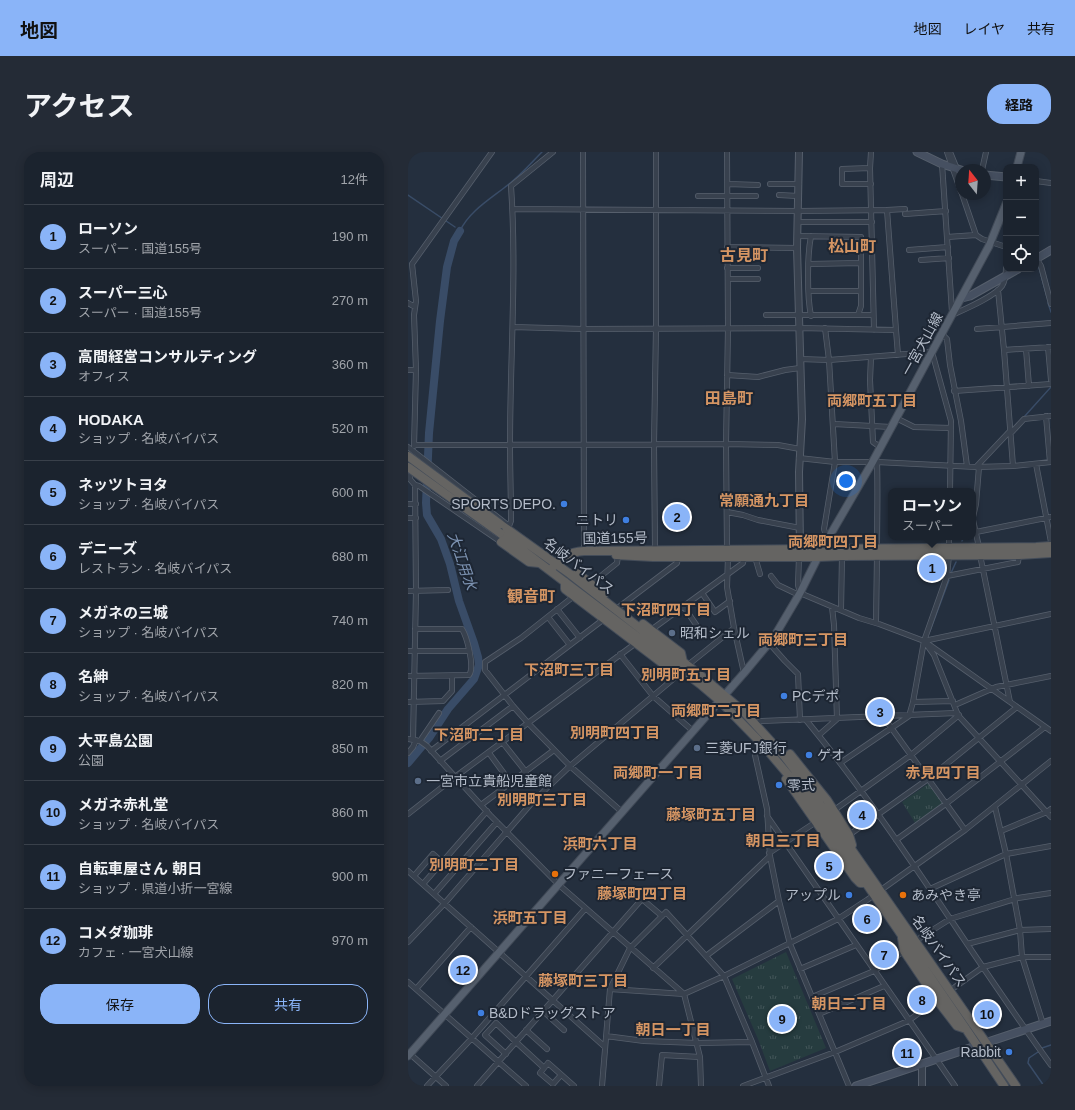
<!DOCTYPE html>
<html lang="ja">
<meta charset="utf-8">
<style>
body{margin:0;font-family:Helvetica,"Noto Sans JP",sans-serif;background:#242b36;color:#f1f3f6}
.controls{position:absolute;right:12px;top:12px;display:grid;overflow:hidden;border-radius:8px;box-shadow:0 2px 10px #0003}
.controls button{width:36px;height:36px;display:grid;place-items:center;padding:0;border:0;border-bottom:1px solid #39404a;background:#1b232e;color:#f1f3f6;font:20px sans-serif}
.compass{position:absolute;left:547px;top:12px;width:36px;height:36px;border-radius:50%;background:#1b232e;box-shadow:0 2px 10px #0003;rotate:343deg}
.you{position:absolute;left:438px;top:329px;width:14px;height:14px;margin:-10px;border:3px solid #fff;border-radius:50%;background:#1a73e8;box-shadow:0 0 0 6px #1a73e833}
.badge{display:grid;place-items:center;width:26px;height:26px;border-radius:50%;background:#8ab4f8;color:#111;font-size:13px;font-weight:700}
.pin{position:absolute;translate:-50% -50%;border:2px solid #fff;box-shadow:0 1px 4px #0006}
.popup{position:absolute;left:480px;top:336px;width:88px;height:52px;box-sizing:border-box;display:grid;place-content:center;border-radius:8px;background:#1b232e;filter:drop-shadow(0 1px 3px #0005);font-size:13px;white-space:nowrap;color:#a0a4aa}
.popup b{font-size:15px;color:#f1f3f6}
.popup::after{content:'';position:absolute;left:50%;top:100%;margin-left:-8px;border:8px solid transparent;border-top-color:#1b232e}
.list{margin:0;padding:0;list-style:none}
h2{display:flex;justify-content:space-between;align-items:center;height:52px;margin:0;padding:0 16px;font-size:17px}
h2 small{font-size:13px;font-weight:400;color:#a0a4aa}
.list li{display:grid;grid-template-columns:26px 1fr auto;gap:12px;align-items:center;box-sizing:border-box;height:64px;padding:0 16px;border-top:1px solid #39404a}
.list b{display:block;font-size:15px;white-space:nowrap}
.list p{margin:0;font-size:13px;white-space:nowrap;color:#a0a4aa}
.list em{font-size:13px;font-style:normal;color:#a0a4aa}
.actions{display:flex;gap:8px;padding:12px 16px}
.actions a{flex:1;padding:9px 0;border:1px solid #8ab4f8;border-radius:16px;text-align:center;font-size:14px;color:#8ab4f8}
.actions .main{background:#8ab4f8;color:#111}
.icon{flex:none;width:22px;height:22px;fill:none;stroke:currentColor;stroke-width:2;stroke-linecap:round;stroke-linejoin:round}
.map{position:relative;flex:none;width:643px;height:934px;overflow:hidden;border-radius:16px}
header{display:flex;align-items:center;gap:24px;box-sizing:border-box;height:56px;padding:0 20px;background:#8ab4f8;color:#111}
header strong{font-size:19px}
nav{display:flex;gap:22px;margin-inline-start:auto;font-size:14px}
.intro{display:flex;align-items:center;justify-content:space-between;box-sizing:border-box;height:96px;padding:0 24px}
h1{margin:0;font-size:28px}
.button{padding:10px 18px;border-radius:16px;background:#8ab4f8;color:#111;font-size:14px;font-weight:700}
main{display:flex;gap:24px;padding:0 24px}
aside{flex:1;background:#1b232e;border-radius:16px;box-shadow:0 2px 10px #0003}
.map>svg:first-child{display:block}
.grass{fill:url(#grass-tufts)}
.lines{fill:none;stroke-linecap:round;stroke-linejoin:round}
.stream{stroke:#394c67;stroke-width:1.5}
.river{stroke:#394c67;stroke-width:8}
.minor-casing{stroke:#565f6c;stroke-width:6}
.tertiary-casing{stroke:#565f6c;stroke-width:8}
.secondary-casing{stroke:#565f6c;stroke-width:9}
.primary-casing{stroke:#414a57;stroke-width:9}
.trunk-casing{stroke:#434c59;stroke-width:10}
.minor{stroke:#38414e;stroke-width:4.5}
.tertiary{stroke:#38414e;stroke-width:6}
.secondary{stroke:#465061;stroke-width:7}
.primary{stroke:#56606e;stroke-width:7}
.trunk{stroke:#656462;stroke-width:8}
.trunk-bridge-casing{stroke:#434c59;stroke-width:10;stroke-linecap:butt}
.trunk-bridge{stroke:#656462;stroke-width:8}
.shop-dot{fill:#3f7fe0;stroke:#1d2633;stroke-width:1.5}
.service-dot{fill:#5c6f8a;stroke:#1d2633;stroke-width:1.5}
.food-dot{fill:#e8710a;stroke:#1d2633;stroke-width:1.5}
.labels{text-anchor:middle;stroke-width:4;stroke-linejoin:round;paint-order:stroke}
.street-label{font-size:14px;fill:#b4bcc9;stroke:#1d2633}
.poi-label{font-size:14px;fill:#b4bcc9;stroke:#1d2633;text-anchor:start}
.neighbourhood-label{font-size:15px;font-weight:bold;fill:#d59563;stroke:#1d2633}
.water-label{font-size:15px;font-style:italic;fill:#7c92b1;stroke:#1d2633}
.quarter-label{font-size:16px;font-weight:bold;fill:#d59563;stroke:#1d2633}
</style>
<header>
<strong>地図</strong>
<nav><a>地図</a><a>レイヤ</a><a>共有</a></nav>
</header>
<div class="intro"><h1>アクセス</h1><a class="button">経路</a></div>
<main>
<aside>
<h2>周辺<small>12件</small></h2>
<ul class="list">
<li><span class="badge">1</span><div><b>ローソン</b><p>スーパー · 国道155号</p></div><em>190 m</em></li>
<li><span class="badge">2</span><div><b>スーパー三心</b><p>スーパー · 国道155号</p></div><em>270 m</em></li>
<li><span class="badge">3</span><div><b>高間経営コンサルティング</b><p>オフィス</p></div><em>360 m</em></li>
<li><span class="badge">4</span><div><b>HODAKA</b><p>ショップ · 名岐バイパス</p></div><em>520 m</em></li>
<li><span class="badge">5</span><div><b>ネッツトヨタ</b><p>ショップ · 名岐バイパス</p></div><em>600 m</em></li>
<li><span class="badge">6</span><div><b>デニーズ</b><p>レストラン · 名岐バイパス</p></div><em>680 m</em></li>
<li><span class="badge">7</span><div><b>メガネの三城</b><p>ショップ · 名岐バイパス</p></div><em>740 m</em></li>
<li><span class="badge">8</span><div><b>名紳</b><p>ショップ · 名岐バイパス</p></div><em>820 m</em></li>
<li><span class="badge">9</span><div><b>大平島公園</b><p>公園</p></div><em>850 m</em></li>
<li><span class="badge">10</span><div><b>メガネ赤札堂</b><p>ショップ · 名岐バイパス</p></div><em>860 m</em></li>
<li><span class="badge">11</span><div><b>自転車屋さん 朝日</b><p>ショップ · 県道小折一宮線</p></div><em>900 m</em></li>
<li><span class="badge">12</span><div><b>コメダ珈琲</b><p>カフェ · 一宮犬山線</p></div><em>970 m</em></li>
</ul>
<div class="actions"><a class="main">保存</a><a>共有</a></div>
</aside>
<div class="map">
<svg width="643" height="934" viewBox="0 0 643 934">
<defs>
<pattern id="grass-tufts" width="24" height="20" patternUnits="userSpaceOnUse"><rect width="24" height="20" fill="#263c3f"/><path d="M3 7l-1-3M5 7V3M7 7l1-3M15 17l-1-3M17 17v-4M19 17l1-3" fill="none" stroke="#435659"/></pattern>
</defs>
<rect width="100%" height="100%" fill="#242f3e"/>
<path class="grass" d="M521 631 535 651 507 671 494 650Z
M378 800 418 896 362 919 350 887 324 827Z"/>
<g class="lines">
<path class="stream" d="M0 43 47 75
M50 78 52 79C61 59 84 46 101 32 113 23 123 11 134 0
M630 112 639 145
M640 151 643 160
M616 265 643 235
M554 389 556 385
M543 421 548 410
M522 479 541 428
M634 896 643 893
M630 900 621 906 620 911 636 934"/>
<path class="river" d="M0 611 21 586 40 557 66 527 71 513 70 505 66 491 51 449 42 412 33 387 19 363 18 351 21 281 32 169 39 115 46 89 52 79"/>
<g class="minor-casing">
<path id="minor" d="M175 0 176 399
M319 0 320 176 318 292 319 397
M463 0 462 16 466 178
M539 0 553 40
M542 0 549 17
M534 12 544 160
M462 16 434 17V32H463
M574 18 578 0
M628 29 643 31
M320 32 350 33
M362 32H391
M554 42 568 83 574 87 598 95
M371 43 390 44
M290 44H348
M105 57 390 59 479 58 488 178
M479 58 497 57
M497 62 538 59
M390 70H464
M389 84 453 85V154L450 163
M403 84C399 104 399 144 403 164
M539 85 568 83
M319 95 389 96
M501 98 540 95
M628 106 633 114 643 152
M513 108 541 106
M401 112 453 111
M319 116H350
M320 127H350
M590 138 596 198 605 314
M401 139H453
M0 151 7 155
M358 163H465
M544 163C557 157 586 145 594 134 597 129 598 122 598 116
M105 175 175 177 391 176 488 178 490 203
M417 176 421 208 427 310 416 377 419 387
M569 177 643 171
M534 182 539 187 542 213 553 269 559 314
M640 195 643 228
M618 197 621 234
M596 198 643 195
M463 205 462 228 465 290 472 295
M392 207 421 208 524 200 543 269 542 339
M0 218H8
M319 223 350 225 377 218 392 216
M546 239 643 232
M638 264 642 310
M488 266 506 275 543 276
M426 272 483 275
M602 282 616 267 643 264
M6 293 318 292 370 293 392 297
M6 294 8 218 6 163 8 149 4 112 84 0
M0 295 101 374 103 369C103 343 102 318 102 293 102 206 109 120 103 34L145 0
M391 306 427 310H469L568 315 605 314 643 310
M469 310C470 339 469 367 469 396
M628 312 643 390
M568 315 602 279
M0 325 7 333 11 334 93 390
M2 326 3 317
M0 352H8
M319 360 335 363 350 368 392 376
M565 365 568 352 571 315
M0 366H8
M565 368 571 395
M568 380 643 365
M541 396V385
M247 398 246 292 248 176V0
M572 403 602 550
M320 405 319 435 326 476 336 521
M347 405 352 422
M391 405 390 433 392 441 451 466 471 472 516 489 643 579
M363 424 370 433 391 443
M539 424 610 410 611 403
M183 432 209 411 210 404
M0 439 40 438
M294 441 307 460 322 449
M166 444 113 486 77 510V518L105 554 120 571 162 614 214 660
M211 455 269 411 270 405
M276 455 289 474
M149 457 172 486
M433 458 434 404
M140 465 162 493
M468 471 469 404
M243 478 335 411 336 405
M361 491 377 509 390 522 392 568
M0 499H61
M212 502 245 544 285 579
M280 513 326 476
M0 524 61 523C67 515 59 485 54 477H7
M0 550 35 549 44 539V524
M505 550 545 549
M547 553 588 535 643 524
M474 563 557 678
M550 563 526 503 516 489 643 462
M398 568C488 677 560 799 643 913
M352 569 548 561 643 665
M411 583 429 567 426 473 424 455
M0 587 12 589 19 594 82 663 150 732 276 842 292 905 293 934
M5 587 8 439 7 333
M12 589 31 561
M95 591 118 620
M355 593 347 603 359 657 362 704 371 749 382 792 441 934
M23 599 196 467
M0 601 5 595 8 588
M81 601 103 631
M32 609 105 554
M432 611 501 564 505 550 516 489 539 424 541 403
M73 653 146 598
M587 655 598 702 612 778 614 805 635 872
M425 659 503 603 551 563
M0 662 47 625 228 491
M359 664 547 934
M593 679 639 660 643 657
M441 683 520 627 609 555
M488 688 539 651 637 575
M361 701 408 670
M0 719 197 895
M6 724 25 702 34 710
M15 732 79 659
M522 737 598 702 643 694
M26 742 89 670
M512 786 542 767 610 746 643 741
M0 790 36 752 122 653 141 634 162 614 270 523
M559 792 612 778 642 777
M298 804 371 749
M245 816 362 704
M392 817 448 793
M0 830 118 934
M547 835 575 815 614 805H643
M8 837 63 775
M202 837 276 842 316 824 430 767 459 748 557 678 643 609
M404 845 466 819 496 799
M135 859 156 878
M411 862 476 834
M118 878 139 897
M198 884 236 889 289 891 344 890
M108 890 134 914
M1 901 38 934
M98 902 77 883 88 871 108 890
M153 923 145 932 132 921 140 911 166 934
M19 934 64 886 177 757
M69 934 234 747 254 764
M194 934 202 837 222 796 258 760 316 824 344 890 361 934
M251 934 254 903 292 905
M335 934 427 900 500 869 529 848"/>
</g>
<g class="tertiary-casing">
<path id="tertiary" d="M391 0 389 96 394 267 391 320 392 397
M514 913V934"/>
</g>
<g class="secondary-casing">
<path id="secondary" d="M509 0 534 12 553 18
M577 23 598 25
M628 107 643 98
M554 146 562 144 610 117
M448 934 643 869"/>
</g>
<g class="primary-casing">
<path id="primary" d="M609 15 613 0
M0 904 336 521 366 485 392 441 414 397 464 311 581 94 598 52"/>
</g>
<g class="trunk-casing">
<path id="trunk" d="M92 372 162 422 297 527 336 560 377 605 407 645 608 934
M92 381 292 532 312 549 355 593 399 645 558 877 596 934
M93 390 121 410 131 411
M208 403 245 405H410L434 404 611 403 643 401
M145 415C152 404 164 400 176 399L628 395 643 394
M169 421 196 442
M157 430V437L166 444 270 523 277 525H282
M235 472 273 501 275 510
M382 602 419 648 441 683 444 693
M378 627 447 726 452 731H457
M494 786 496 799 529 848 549 874 558 877"/>
</g>
<use href="#minor" class="minor"/>
<use href="#tertiary" class="tertiary"/>
<use href="#secondary" class="secondary"/>
<use href="#primary" class="primary"/>
<use href="#trunk" class="trunk"/>
<g class="trunk-bridge-casing">
<path id="trunk-bridge" d="M0 304 92 372
M0 315 92 381"/>
</g>
<use href="#trunk-bridge" class="trunk-bridge"/>
</g>
<g class="shop-dot">
<circle cx="156" cy="352" r="4"/>
<circle cx="218" cy="368" r="4"/>
<circle cx="376" cy="544" r="4"/>
<circle cx="401" cy="603" r="4"/>
<circle cx="371" cy="633" r="4"/>
<circle cx="441" cy="743" r="4"/>
<circle cx="73" cy="861" r="4"/>
<circle cx="601" cy="900" r="4"/>
</g>
<g class="service-dot">
<circle cx="264" cy="481" r="4"/>
<circle cx="289" cy="596" r="4"/>
<circle cx="10" cy="629" r="4"/>
</g>
<g class="food-dot">
<circle cx="147" cy="722" r="4"/>
<circle cx="495" cy="743" r="4"/>
</g>
<g class="labels">
<g class="street-label">
<text transform="translate(514 192) rotate(-61)" y="5">一宮犬山線</text>
<text transform="translate(207 386) rotate(-1)" y="5">国道155号</text>
<text transform="translate(171 414) rotate(37)" y="5">名岐バイパス</text>
<text transform="translate(531 799) rotate(55)" y="5">名岐バイパス</text>
</g>
<g class="poi-label">
<text x="148" y="357" text-anchor="end">SPORTS DEPO.</text>
<text x="210" y="373" text-anchor="end">ニトリ</text>
<text x="272" y="486">昭和シェル</text>
<text x="384" y="549">PCデポ</text>
<text x="297" y="601">三菱UFJ銀行</text>
<text x="409" y="608">ゲオ</text>
<text x="18" y="634">一宮市立貴船児童館</text>
<text x="379" y="638">零式</text>
<text x="155" y="727">ファニーフェース</text>
<text x="433" y="748" text-anchor="end">アップル</text>
<text x="503" y="748">あみやき亭</text>
<text x="81" y="866">B&amp;Dドラッグストア</text>
<text x="593" y="905" text-anchor="end">Rabbit</text>
</g>
<g class="neighbourhood-label">
<text x="464" y="254">両郷町五丁目</text>
<text x="356" y="354">常願通九丁目</text>
<text x="425" y="395">両郷町四丁目</text>
<text x="258" y="463">下沼町四丁目</text>
<text x="395" y="493">両郷町三丁目</text>
<text x="161" y="523">下沼町三丁目</text>
<text x="278" y="528">別明町五丁目</text>
<text x="308" y="564">両郷町二丁目</text>
<text x="207" y="586">別明町四丁目</text>
<text x="71" y="588">下沼町二丁目</text>
<text x="250" y="626">両郷町一丁目</text>
<text x="535" y="626">赤見四丁目</text>
<text x="134" y="653">別明町三丁目</text>
<text x="303" y="668">藤塚町五丁目</text>
<text x="375" y="694">朝日三丁目</text>
<text x="192" y="697">浜町六丁目</text>
<text x="66" y="718">別明町二丁目</text>
<text x="234" y="747">藤塚町四丁目</text>
<text x="122" y="771">浜町五丁目</text>
<text x="175" y="834">藤塚町三丁目</text>
<text x="441" y="857">朝日二丁目</text>
<text x="265" y="883">朝日一丁目</text>
</g>
<g class="water-label">
<text transform="translate(54 409) rotate(71)" y="5">大江用水</text>
</g>
<g class="quarter-label">
<text x="444" y="100">松山町</text>
<text x="336" y="109">古見町</text>
<text x="321" y="252">田島町</text>
<text x="123" y="450">観音町</text>
</g>
</g>
</svg>
<div class="controls">
<button>+</button>
<button>−</button>
<button><svg class="icon" aria-label="locate" viewBox="0 0 24 24"><circle cx="12" cy="12" r="6"/><path d="M12 2v4M12 18v4M2 12h4M18 12h4"/></svg></button>
</div>
<svg class="compass" viewBox="-18 -18 36 36"><path d="M0-13l5 13h-10z" fill="#e53935"/><path d="M0 13l5-13h-10z" fill="#a0a4aa"/></svg>
<div class="you"></div>
<div class="pin badge" style="left:524px;top:416px">1</div>
<div class="popup"><b>ローソン</b>スーパー</div>
<div class="pin badge" style="left:269px;top:365px">2</div>
<div class="pin badge" style="left:472px;top:560px">3</div>
<div class="pin badge" style="left:454px;top:663px">4</div>
<div class="pin badge" style="left:421px;top:714px">5</div>
<div class="pin badge" style="left:459px;top:767px">6</div>
<div class="pin badge" style="left:476px;top:803px">7</div>
<div class="pin badge" style="left:514px;top:848px">8</div>
<div class="pin badge" style="left:374px;top:867px">9</div>
<div class="pin badge" style="left:579px;top:862px">10</div>
<div class="pin badge" style="left:499px;top:901px">11</div>
<div class="pin badge" style="left:55px;top:818px">12</div>
</div>
</main>
